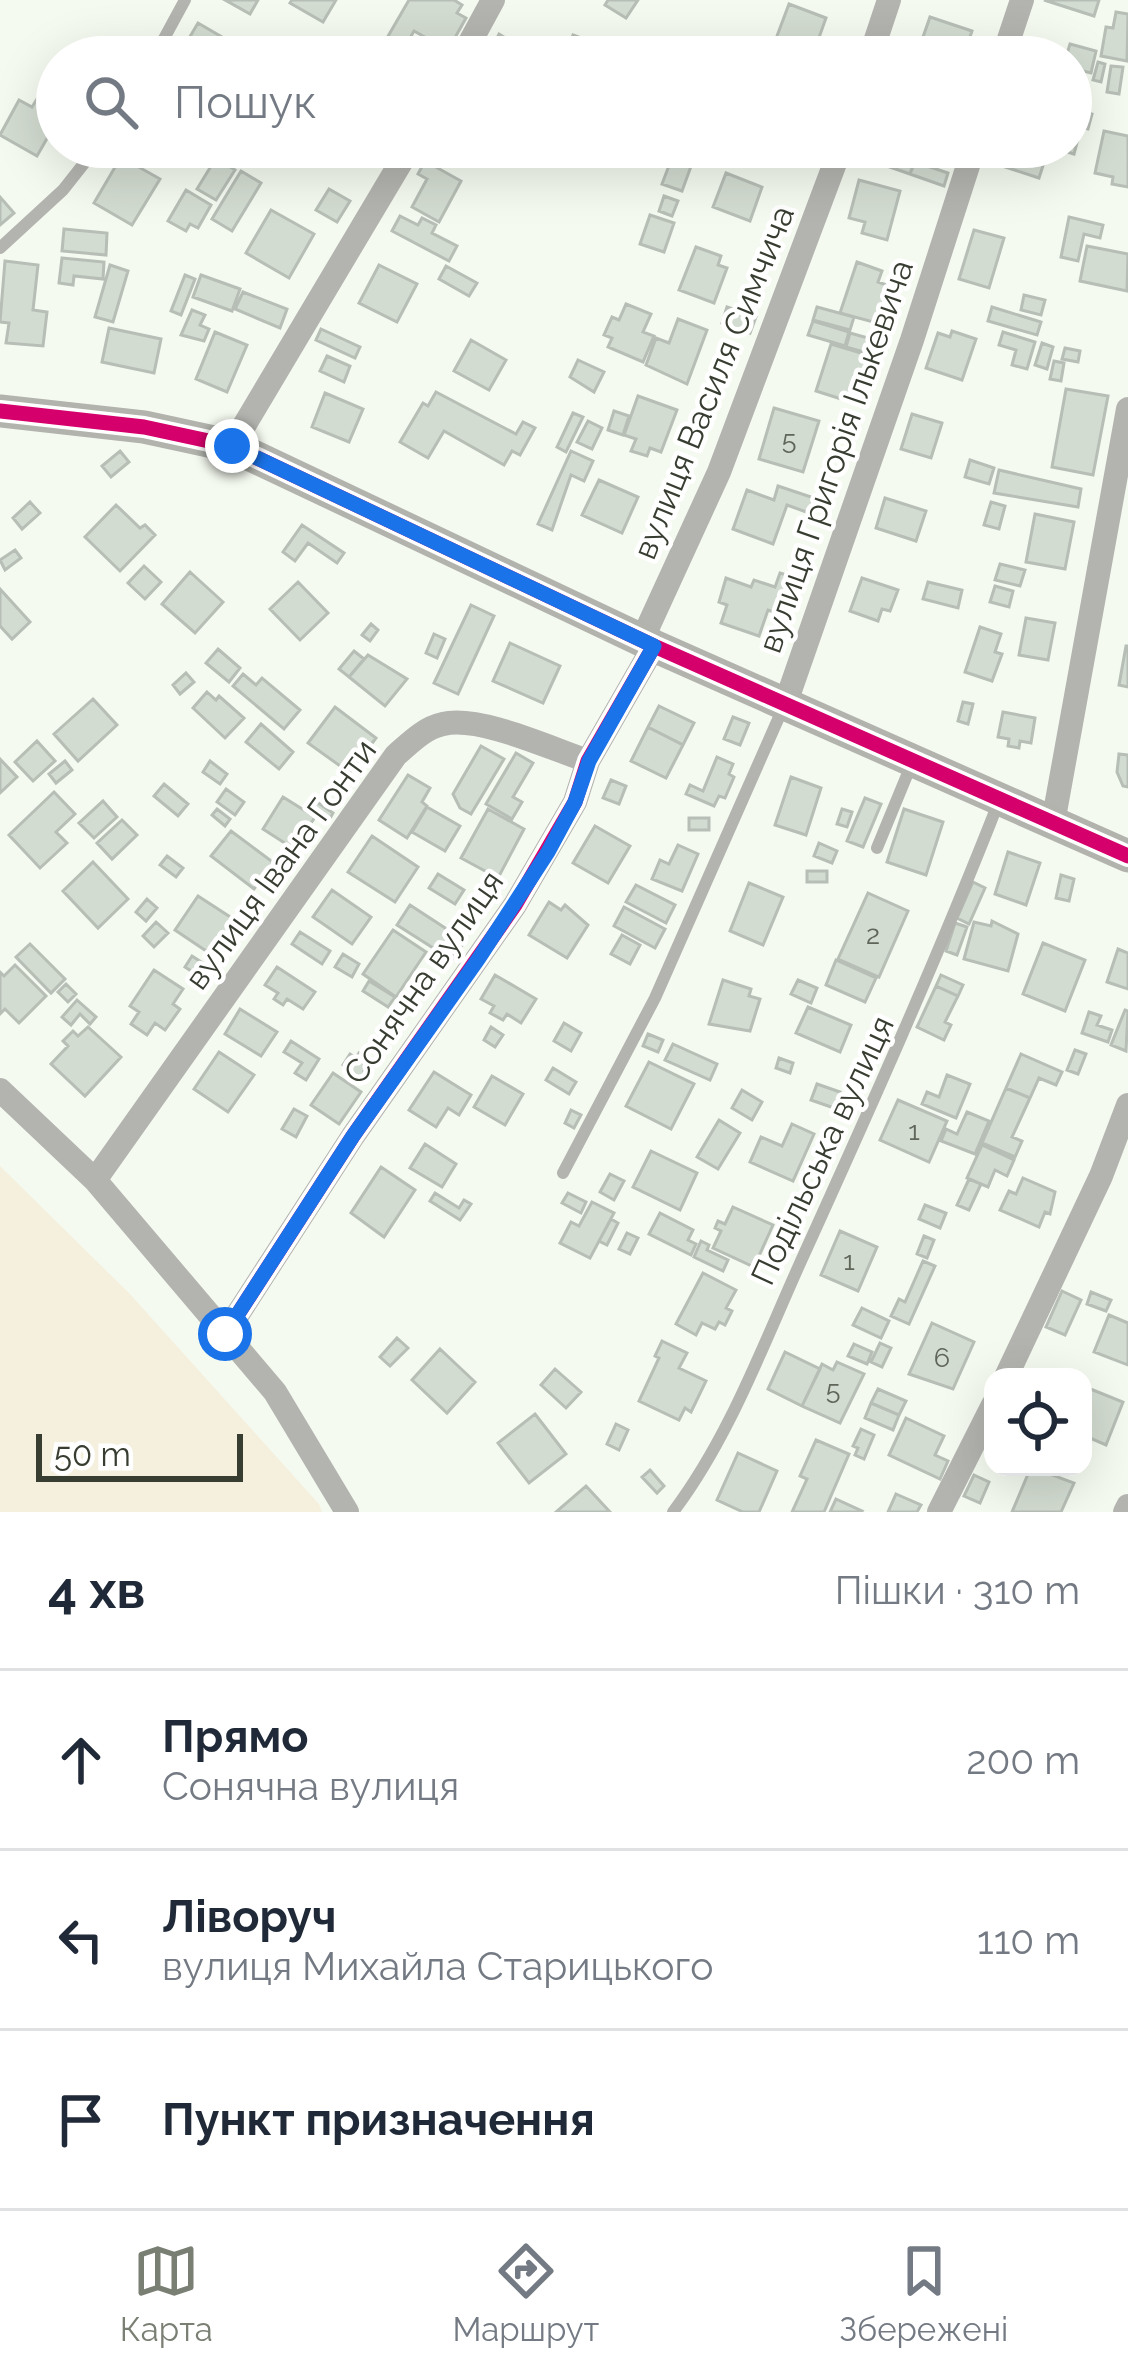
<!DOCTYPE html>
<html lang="uk">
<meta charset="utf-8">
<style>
body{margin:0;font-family:Raleway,sans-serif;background:#f2f2f3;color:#1f2937}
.controls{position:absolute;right:36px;bottom:36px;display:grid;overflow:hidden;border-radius:24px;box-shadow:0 12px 48px #0002}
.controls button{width:108px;height:108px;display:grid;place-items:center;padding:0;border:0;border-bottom:3px solid #e0e1e3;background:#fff;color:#1f2937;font:60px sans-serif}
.scale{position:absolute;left:36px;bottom:30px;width:207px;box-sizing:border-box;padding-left:12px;border:6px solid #383d31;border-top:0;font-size:33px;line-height:42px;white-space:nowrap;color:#383d31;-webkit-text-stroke:9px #fff;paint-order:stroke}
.stop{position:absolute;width:36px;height:36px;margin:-27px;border:9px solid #1a73e8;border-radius:50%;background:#fff}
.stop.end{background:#1a73e8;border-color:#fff;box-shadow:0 3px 12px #0008}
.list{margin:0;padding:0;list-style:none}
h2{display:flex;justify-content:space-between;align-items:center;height:156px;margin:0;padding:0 48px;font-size:51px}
h2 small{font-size:39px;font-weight:400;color:#747a83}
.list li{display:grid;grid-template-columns:78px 1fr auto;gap:36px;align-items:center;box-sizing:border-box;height:180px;padding:0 48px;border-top:3px solid #e0e1e3}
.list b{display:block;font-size:45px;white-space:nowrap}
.list p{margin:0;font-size:39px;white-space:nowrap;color:#747a83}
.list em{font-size:39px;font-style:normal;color:#747a83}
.icon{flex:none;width:66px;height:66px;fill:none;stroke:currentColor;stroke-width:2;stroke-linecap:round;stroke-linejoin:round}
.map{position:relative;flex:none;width:1128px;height:1512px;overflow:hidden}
.search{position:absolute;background:#fff;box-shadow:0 12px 48px #0002;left:36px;right:36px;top:36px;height:132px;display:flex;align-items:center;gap:30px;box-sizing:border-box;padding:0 42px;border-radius:66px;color:#747a83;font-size:45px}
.sheet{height:696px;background:#fff}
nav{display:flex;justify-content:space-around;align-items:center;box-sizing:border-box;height:168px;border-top:3px solid #e0e1e3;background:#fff;font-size:33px;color:#747a83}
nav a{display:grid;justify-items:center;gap:6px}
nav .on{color:#7a7f74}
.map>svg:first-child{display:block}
.green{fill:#f5f0de}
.building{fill:#d3dcd1;stroke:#b6beb5;stroke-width:3}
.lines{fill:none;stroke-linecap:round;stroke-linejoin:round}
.lane{stroke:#b3b3af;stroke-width:12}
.street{stroke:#b3b3af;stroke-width:24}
.secondary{stroke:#b1b3ac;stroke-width:33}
.cycleway-casing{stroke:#fff;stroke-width:22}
.cycleway{stroke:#d6006c;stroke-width:15}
.route{stroke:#1a73e8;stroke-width:15}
.labels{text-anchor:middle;stroke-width:9;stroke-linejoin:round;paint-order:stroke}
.number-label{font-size:27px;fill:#5f6559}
.street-label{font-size:33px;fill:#383d31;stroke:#fff}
</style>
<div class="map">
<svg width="1128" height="1512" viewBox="0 0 1128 1512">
<rect width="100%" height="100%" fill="#f5faf0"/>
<path class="green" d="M0 1166 130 1294 319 1504 322 1512H0Z"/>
<path class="building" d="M225 0H258L250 14Z
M292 0H336L323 22 290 3Z
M409 0H454L462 5 457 13 466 18 448 50 414 31 403 50 416 57H376Z
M608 0H638L626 18 605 5Z
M1044 0H1099L1094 16Z
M789 4 826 18 812 57 774 44Z
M1116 12 1128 14 1127 61 1101 56 1106 27 1113 28Z
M930 17 972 31 963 57H916Z
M198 23 234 44 226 57H178Z
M499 34 512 42 514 38 549 57H487Z
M573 35 592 42 589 50 570 43Z
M1070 44 1096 51 1091 73 1071 68V57H1066Z
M597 46 616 54 615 57H592Z
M1098 62 1105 64 1101 82 1093 80Z
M1111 66 1123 67 1119 94 1107 92Z
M1071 90 1084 94 1080 111 1092 114 1088 129 1071 125Z
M37 99 57 111V121L37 156 0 135 19 100 32 107Z
M1104 131 1128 136V187L1112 184 1113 177 1095 173Z
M1071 137 1078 139 1074 154 1051 147H1071Z
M478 147H507L500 159Z
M532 147H573L565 165 531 150Z
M676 147H698L682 191 662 184Z
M876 147H919L910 174 881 164 885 151Z
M1004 147H1049L1039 178 999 165Z
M121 157 160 179 132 225 94 203Z
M216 158 235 170 216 200 197 189Z
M425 161 461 181 439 222 412 207 427 179 418 174Z
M915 162 948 173 944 186 910 174Z
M241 171 261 183 232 231 212 219Z
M726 173 762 187 750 221 713 207Z
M859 180 900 191 887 240 862 233 865 222 849 218Z
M329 189 350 201 337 222 316 210Z
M186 190 211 205 198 228 190 224 186 231 168 221Z
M664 196 678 201 672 216 659 211Z
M0 197 14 213 0 225Z
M271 210 314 234 289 278 246 253Z
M650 215 674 223 664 252 640 244Z
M400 216 418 225 422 218 436 225 432 233 457 246 449 261 392 231Z
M1069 217 1103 225 1100 238 1084 234 1078 261 1061 257Z
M64 229 107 233 106 255 62 251Z
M974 230 1004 238 989 288 959 279Z
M1087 246 1128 254 1127 291 1080 281Z
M696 247 721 256 718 265 727 268 714 303 679 290Z
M62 258 104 262 103 279 74 276 73 285 59 283Z
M5 261 38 265 33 310 47 312 43 346 6 343 9 323 0 322Z
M857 262 882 271 878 282 895 288 884 325 840 313Z
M110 265 128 271 113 322 95 317Z
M379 265 417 284 397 322 359 303Z
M446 266 477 283 469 296 439 279Z
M185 275 195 279 181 315 171 311Z
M201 275 240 289 232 311 193 297Z
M243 292 287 309 280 328 235 309Z
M1024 295 1045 300 1041 315 1021 310Z
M626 304 651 314 643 332 654 336 643 362 608 347 612 338 604 335 612 317 619 320Z
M727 307 756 317 750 333 722 323Z
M817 307 854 317 850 330 813 320Z
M992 307 1041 322 1037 335 988 321Z
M192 310 205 315 200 325 209 329 204 341 181 335Z
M678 319 707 330 687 384 646 365 656 338 669 343Z
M813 321 849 332 845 346 808 335Z
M109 328 161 339 154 373 102 362Z
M321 329 360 347 355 358 316 340Z
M952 331 976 339 962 380 926 368 938 333 950 337Z
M215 332 247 345 227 392 196 379Z
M1003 332 1035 342 1027 369 1012 365 1016 350 999 345Z
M850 333 875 340 871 354 846 347Z
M471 340 506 360 489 390 454 371Z
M1042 343 1053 347 1047 369 1035 365Z
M831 344 871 356 857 404 816 391Z
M1065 348 1080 351 1078 362 1062 359Z
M327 356 350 366 344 382 320 371Z
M578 360 604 372 594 392 570 377Z
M1054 361 1064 363 1061 381 1050 379Z
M1066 389 1108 396 1093 475 1052 467Z
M436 392 516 434 523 422 535 428 520 455 512 451 504 465 444 431 428 458 400 442 423 403 428 406Z
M325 393 363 409 349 442 312 427Z
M638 396 677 410 661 452 650 448 647 456 631 451 636 439 624 435Z
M774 408 819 421 803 472 759 459Z
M614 411 629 416 623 435 608 430Z
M573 413 583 417 566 452 557 447Z
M912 414 942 423 931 458 901 449Z
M588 421 602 428 592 449 577 442Z
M120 451 129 462 111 477 102 466Z
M571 451 593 461 584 481 571 475 552 530 538 524Z
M970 460 994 468 989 484 965 477Z
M999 470 1081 489 1078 507 994 493Z
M599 480 638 497 622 533 582 515Z
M778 486 814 498 809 513 787 505 773 544 733 529 747 490 774 500Z
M885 498 926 511 916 541 876 528Z
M30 502 40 513 22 529 13 518Z
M991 502 1005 506 999 529 984 525Z
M116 505 140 528 145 525 155 535 120 571 85 537Z
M1035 514 1074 522 1065 569 1026 562Z
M302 525 344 553 337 563 308 543 295 561 283 552Z
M15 550 21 558 5 570 0 560Z
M1000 564 1025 570 1020 586 995 580Z
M144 566 161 582 145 599 128 583Z
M190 572 223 602 195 633 162 604Z
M780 573 799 579 787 616 768 610 759 636 721 623 727 605 719 602 726 578 751 587 754 580 775 587Z
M862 578 898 590 890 611 882 609 878 621 850 611Z
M298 582 328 613 300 640 270 609Z
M928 582 962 590 958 608 923 599Z
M995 586 1013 591 1009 607 990 602Z
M0 589 30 622 12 639 0 626Z
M471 605 494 616 458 694 434 683Z
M1026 618 1055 623 1048 660 1019 655Z
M371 624 378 630 370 641 362 635Z
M980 627 1001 634 995 652 1002 654 992 681 965 672Z
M434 634 445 639 437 658 426 653Z
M510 643 560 666 543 703 493 681Z
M1126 646H1128V687L1119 685Z
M218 649 240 668 229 682 206 663Z
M354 651 364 659 349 677 339 669Z
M368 655 407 679 385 706 349 677Z
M186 673 194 682 180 694 173 685Z
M243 674 256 685 262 678 300 710 284 729 233 686Z
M207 692 216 700 219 696 244 718 225 738 193 708Z
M93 699 117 725 78 761 54 734Z
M963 702 973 704 968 724 958 721Z
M659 706 694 723 683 745 648 727Z
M335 707 376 738 350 773 308 743Z
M1003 712 1035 718 1031 743 1020 741 1019 748 1008 746 1009 739 998 737Z
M733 717 749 723 740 745 724 739Z
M261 724 293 752 279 769 246 742Z
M648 727 683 745 666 778 631 761Z
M37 741 55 761 33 781 15 762Z
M481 746 504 759 471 814 460 808 453 794Z
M516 753 533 763 513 797 522 802 512 819 486 804Z
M1119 754 1128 755V787L1123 786 1117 772Z
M717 757 733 764 729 774 734 777 725 798 719 796 714 806 686 794 690 785 703 791Z
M0 759 17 777 0 793Z
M65 761 72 770 56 783 49 774Z
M210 761 227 774 220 784 203 772Z
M408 775 430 788 422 802 427 806 407 838 379 820Z
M791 777 821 788 806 835 775 825Z
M611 780 626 786 619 804 603 798Z
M164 784 188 804 178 816 154 796Z
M226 789 244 802 235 815 217 802Z
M54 792 75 814 56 832 67 843 40 868 9 835Z
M283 797 315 817 294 849 263 829Z
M865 798 881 804 863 847 847 841Z
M314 800 333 813 329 820 310 807Z
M103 801 117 817 94 838 79 823Z
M427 807 460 826 445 851 412 832Z
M217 809 230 819 225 826 212 815Z
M488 809 524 829 498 878 461 858Z
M842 809 852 812 847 827 837 824Z
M904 809 943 822 926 875 887 862Z
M689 818H709V830H689Z
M122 820 137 835 112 859 97 843Z
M595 826 630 846 608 883 573 863Z
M231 831 274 863 254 889 211 856Z
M372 836 418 867 395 902 348 872Z
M819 843 837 851 832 863 814 856Z
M678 845 698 854 682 891 652 879 660 860 669 864Z
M1008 852 1040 863 1026 905 995 894Z
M167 856 183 868 176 877 160 865Z
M93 862 128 899 98 928 63 891Z
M807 871H827V882H807Z
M438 874 464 890 455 904 429 888Z
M1061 875 1074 879 1069 901 1056 898Z
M973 882 985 888 969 924 957 918Z
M749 883 783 897 763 945 730 931Z
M636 885 675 905 666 923 626 902Z
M332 890 371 917 352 944 313 917Z
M868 893 908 911 879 977 838 959Z
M198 896 241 924 218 959 175 930Z
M147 899 157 908 146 921 136 912Z
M549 902 561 910 565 905 588 925 567 958 529 935Z
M410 905 465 941 452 960 397 925Z
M624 907 665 929 655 948 614 926Z
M992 921 1018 934 1008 971 964 959 974 922 991 926Z
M156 922 168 933 154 947 143 936Z
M955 923 967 927 957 955 946 951Z
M393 930 426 952 396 997 363 974Z
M300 932 330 951 322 964 292 944Z
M622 935 640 945 630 964 611 954Z
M1043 943 1085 960 1065 1011 1023 994Z
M30 944 65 979 51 993 16 957Z
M1118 949 1128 953V989L1107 982Z
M343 954 359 964 352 977 335 967Z
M192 956 212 969 205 980 185 967Z
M836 960 876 978 865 1002 826 985Z
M15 965 46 996 19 1023 5 1009 0 1014V972L4 976Z
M277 967 315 992 303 1009 287 999 283 1005 274 999 278 993 265 985Z
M154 970 183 989 173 1004 180 1009 165 1030 155 1023 147 1035 131 1024 139 1012 130 1006Z
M495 975 536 999 521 1023 507 1014 503 1020 490 1013 494 1006 481 999Z
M941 975 963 985 958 996 936 986Z
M723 980 751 989 749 996 760 999 750 1031 709 1024Z
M798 980 817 988 811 1003 791 994Z
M369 981 395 997 388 1007 363 991Z
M66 984 76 994 68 1002 58 992Z
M936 986 958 996 945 1022 951 1025 944 1040 917 1027Z
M77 1000 96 1017 90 1024 80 1014 71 1025 62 1017Z
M808 1007 851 1025 840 1052 796 1033Z
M240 1009 277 1032 261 1056 225 1034Z
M1125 1010 1128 1011 1126 1051 1111 1045Z
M1089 1012 1101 1016 1097 1025 1112 1030 1108 1042 1082 1033Z
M564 1023 581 1033 571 1051 554 1041Z
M88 1027 121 1057 85 1096 51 1064 68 1046 63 1041 73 1031 78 1036Z
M491 1027 503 1035 495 1047 484 1040Z
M648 1034 663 1040 658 1052 643 1046Z
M291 1041 319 1059 306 1080 295 1073 302 1063 284 1052Z
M673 1044 717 1064 710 1080 665 1060Z
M1075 1050 1086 1054 1078 1074 1067 1070Z
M219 1052 254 1075 228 1112 194 1089Z
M359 1053 371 1062 364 1071 368 1074 363 1080 343 1065 350 1054 356 1058Z
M1021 1054 1062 1072 1056 1085 1039 1078 1030 1098 1006 1088Z
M779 1058 793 1063 790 1073 776 1068Z
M649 1062 694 1084 671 1129 626 1106Z
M553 1068 576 1082 569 1094 546 1080Z
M434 1072 471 1095 459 1115 448 1108 436 1127 409 1110Z
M333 1073 361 1092 339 1124 311 1105Z
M947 1075 970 1084 956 1118 922 1104 927 1092 939 1097Z
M492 1076 523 1094 505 1125 474 1107Z
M817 1084 840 1092 834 1108 811 1100Z
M1006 1088 1030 1098 1012 1137 1022 1141 1015 1157 982 1143Z
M742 1090 762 1102 752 1120 732 1108Z
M898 1100 947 1121 929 1162 880 1140Z
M294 1109 307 1116 296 1137 282 1129Z
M571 1110 581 1115 574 1128 565 1123Z
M967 1112 989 1121 975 1154 941 1141 946 1129 957 1134Z
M719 1120 740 1133 718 1169 697 1157Z
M792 1124 814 1134 793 1181 750 1162 761 1137 782 1146Z
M425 1144 456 1164 442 1187 410 1168Z
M982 1145 1014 1160 1007 1176 995 1170 988 1187 967 1178Z
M651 1151 697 1173 680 1210 633 1187Z
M381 1167 415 1190 384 1237 351 1213Z
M610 1174 624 1181 614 1200 600 1192Z
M1023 1178 1055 1192 1050 1214 1045 1212 1039 1227 1000 1210 1009 1191 1016 1194Z
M969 1179 981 1184 969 1210 957 1205Z
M435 1193 459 1208 464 1200 471 1204 460 1220 430 1201Z
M568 1193 586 1202 581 1213 562 1203Z
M592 1202 614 1213 590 1258 560 1243 571 1222 579 1226Z
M925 1205 946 1213 940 1228 919 1219Z
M733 1207 773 1225 754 1267 713 1248 721 1231 715 1228 718 1221 725 1224Z
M660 1213 693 1230 688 1240 696 1244 691 1255 649 1234Z
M611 1219 618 1223 607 1245 599 1241Z
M840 1231 877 1247 858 1291 821 1275Z
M627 1233 638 1238 630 1254 619 1249Z
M924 1236 934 1240 927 1258 917 1254Z
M701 1241 709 1245 707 1250 728 1260 723 1271 694 1257Z
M923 1261 935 1266 909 1324 891 1316 899 1299 905 1302Z
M703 1273 736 1290 726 1308 732 1311 725 1325 719 1322 715 1329 702 1323 696 1335 676 1324Z
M1062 1291 1081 1300 1065 1335 1046 1327Z
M1091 1292 1111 1300 1106 1311 1087 1304Z
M862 1308 889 1321 881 1338 853 1325Z
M1109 1315 1128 1323V1365L1094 1352Z
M932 1323 974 1342 953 1389 909 1374Z
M397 1338 408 1348 390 1366 380 1357Z
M662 1341 687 1353 679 1368 706 1381 691 1412 685 1408 679 1420 639 1401 659 1358 655 1356Z
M880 1343 891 1348 882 1367 871 1362Z
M854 1344 872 1352 867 1364 848 1356Z
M440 1349 475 1382 447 1413 412 1380Z
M785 1352 820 1369 802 1406 768 1389Z
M837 1362 864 1374 840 1423 802 1406 822 1364 833 1370Z
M555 1369 581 1392 566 1408 541 1385Z
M1083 1386 1123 1402 1106 1445 1083 1435Z
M878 1389 906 1401 899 1415 871 1403Z
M871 1403 899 1415 893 1430 865 1418Z
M535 1414 566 1454 529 1483 498 1443Z
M906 1418 944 1436 935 1455 948 1461 940 1479 889 1455Z
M616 1424 628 1430 619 1450 607 1444Z
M861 1429 874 1435 864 1459 855 1455 858 1448 853 1446Z
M816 1440 849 1454 824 1512H792L807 1479 800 1476Z
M738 1453 777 1471 759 1512H743L717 1500Z
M1031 1467 1074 1483 1061 1512H1012Z
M650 1470 664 1486 657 1493 642 1477Z
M974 1475 989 1482 980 1503 964 1496Z
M586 1486 610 1512H556Z
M896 1494 921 1505 917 1512H888Z
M836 1499 862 1511 861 1512H830Z"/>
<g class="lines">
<path class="lane" d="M154 57 185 0
M0 248 63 190 97 147
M877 848 912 763
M563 1173 655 998 783 708
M673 1512C729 1438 763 1345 801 1261 870 1109 938 957 999 801"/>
<path class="street" d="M462 57 493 0
M870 57 889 0
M1003 57 1022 0
M232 446 410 147
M642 640 719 472 841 147
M785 705 912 340 974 147
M1053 823 1128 409
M0 1090 95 1180 275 1392 347 1512
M95 1180 396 755C410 743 424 728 443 724 479 715 552 749 588 761
M225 1334 353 1136 515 905 575 802 588 761 654 646
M1006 1377 1101 1176 1128 1105
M939 1512 993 1405
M1125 1512 1128 1506"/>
<path class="secondary" d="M0 411 144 427 232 446 654 646 1128 856"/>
<g class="cycleway-casing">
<path id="cycleway" d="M0 411 144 427 232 446 654 646 1128 856
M225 1334 353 1136 515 905 575 802 588 761 654 646"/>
</g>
<use href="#cycleway" class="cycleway"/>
</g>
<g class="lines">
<path class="route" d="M225 1334 353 1136 479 958 548 852 575 802 589 761 654 646 232 446"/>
</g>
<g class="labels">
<g class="number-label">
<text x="789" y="449">5</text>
<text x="873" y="944">2</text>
<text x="914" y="1140">1</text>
<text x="849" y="1270">1</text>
<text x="942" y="1367">6</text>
<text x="833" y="1399">5</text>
</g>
<g class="street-label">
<text transform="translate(713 382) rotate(-68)" y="12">вулиця Василя Симчича</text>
<text transform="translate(835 456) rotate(-71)" y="12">вулиця Григорія Ількевича</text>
<text transform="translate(280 864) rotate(-54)" y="12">вулиця Івана Гонти</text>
<text transform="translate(423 977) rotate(-55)" y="12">Сонячна вулиця</text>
<text transform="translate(822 1150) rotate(-65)" y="12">Подільська вулиця</text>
</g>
</g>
</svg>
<div class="controls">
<button><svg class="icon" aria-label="locate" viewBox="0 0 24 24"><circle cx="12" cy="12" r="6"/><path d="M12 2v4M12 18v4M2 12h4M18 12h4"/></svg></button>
</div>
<div class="scale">50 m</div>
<div class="stop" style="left:225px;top:1334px"></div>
<div class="stop end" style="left:232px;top:446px"></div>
<div class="search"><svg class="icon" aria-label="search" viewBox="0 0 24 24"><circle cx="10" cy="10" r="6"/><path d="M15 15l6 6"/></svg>Пошук</div>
</div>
<section class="sheet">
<h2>4 хв<small>Пішки · 310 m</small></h2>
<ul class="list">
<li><svg class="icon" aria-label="ahead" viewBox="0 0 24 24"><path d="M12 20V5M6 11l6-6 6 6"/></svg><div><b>Прямо</b><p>Сонячна вулиця</p></div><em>200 m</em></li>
<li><svg class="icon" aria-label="left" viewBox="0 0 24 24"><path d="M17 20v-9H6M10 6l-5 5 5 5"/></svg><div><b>Ліворуч</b><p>вулиця Михайла Старицького</p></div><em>110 m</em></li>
<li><svg class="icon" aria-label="arrive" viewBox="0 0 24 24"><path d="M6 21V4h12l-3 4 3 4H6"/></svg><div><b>Пункт призначення</b></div></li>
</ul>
</section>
<nav>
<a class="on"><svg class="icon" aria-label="map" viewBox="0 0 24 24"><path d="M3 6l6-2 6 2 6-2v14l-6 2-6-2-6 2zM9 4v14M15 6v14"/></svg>Карта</a>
<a><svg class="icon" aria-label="directions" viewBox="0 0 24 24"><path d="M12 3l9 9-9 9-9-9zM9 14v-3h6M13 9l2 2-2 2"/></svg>Маршрут</a>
<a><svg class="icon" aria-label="saved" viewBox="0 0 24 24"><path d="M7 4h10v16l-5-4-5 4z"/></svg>Збережені</a>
</nav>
